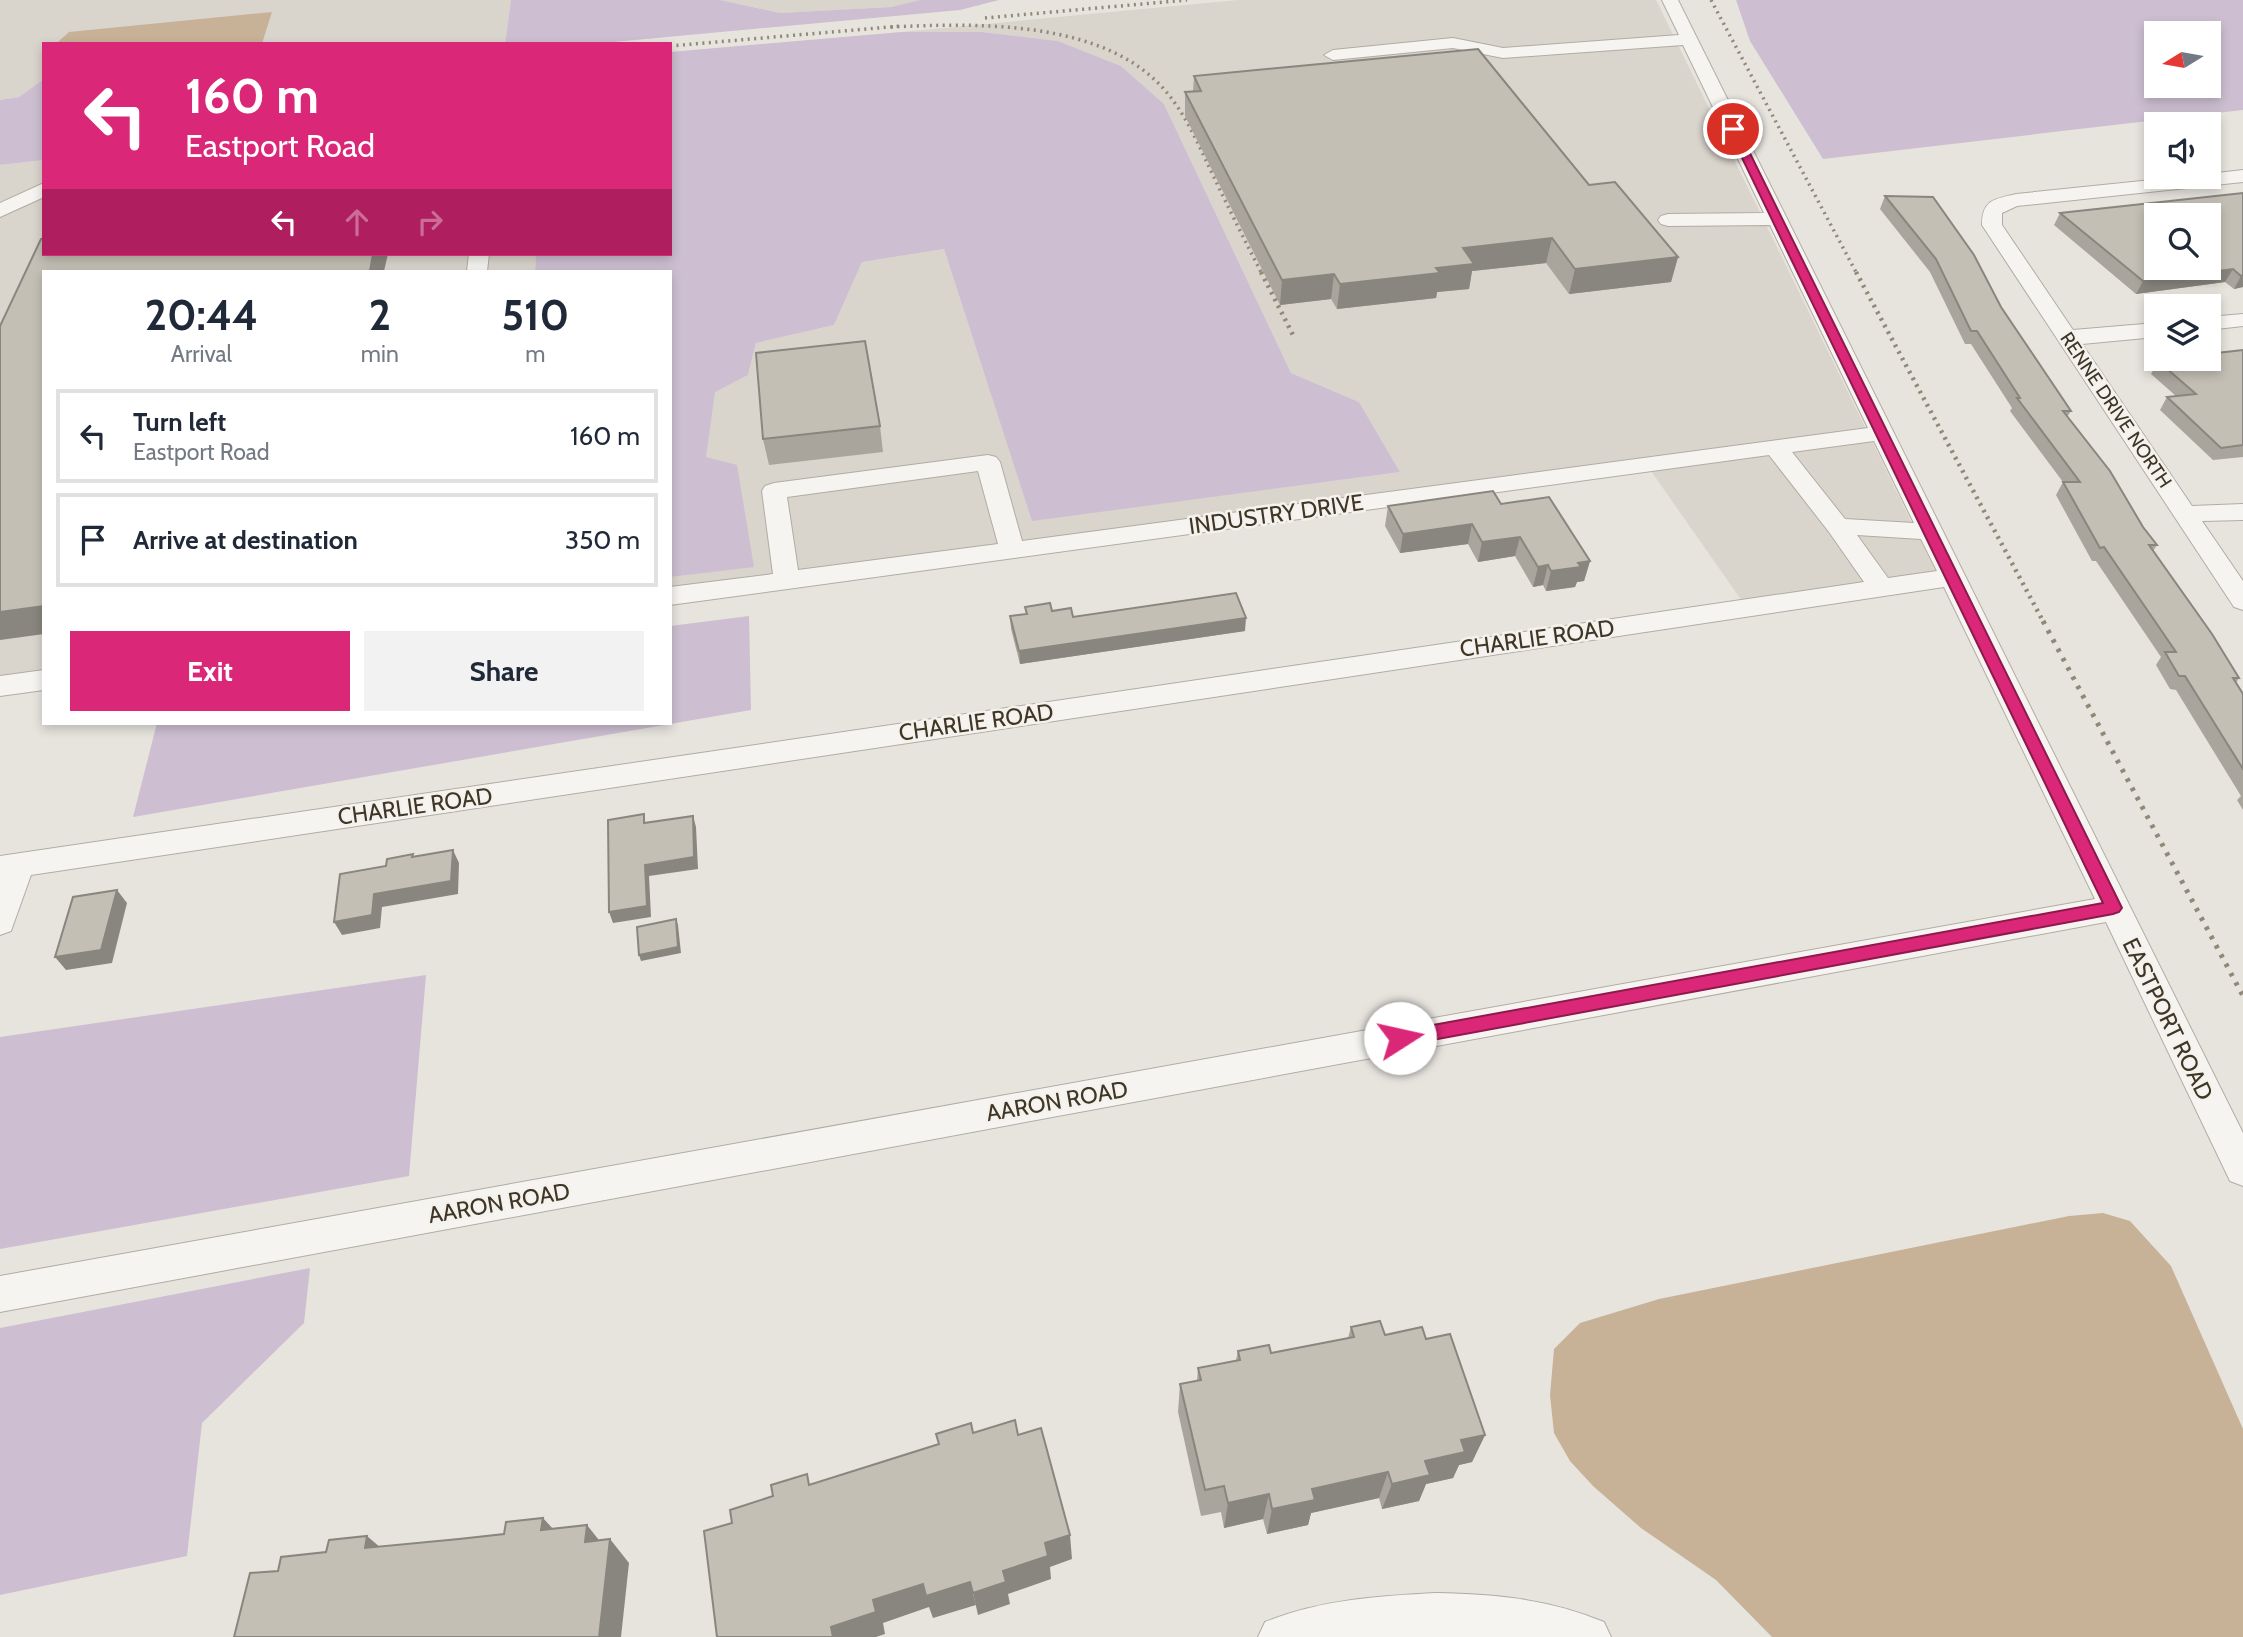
<!DOCTYPE html>
<style>
:root{--surface:#fff;--page:#f2f2f3;--text:#1f2937;--muted:#747a83;--line:#e0e1e3;--accent:#db2777}
body{margin:0;font-family:Cabin,sans-serif;background:var(--page);color:var(--text);height:100vh;display:flex;flex-direction:column;font-size:26px;white-space:nowrap}
*{box-sizing:border-box;margin:0}
p{font-size:23px;color:var(--muted)}
.icon{flex:none;width:38px;height:38px;fill:none;stroke:currentColor;stroke-width:2;stroke-linecap:round;stroke-linejoin:round}
.map{position:relative;flex:1;overflow:hidden}
.details{position:absolute;left:42px;top:270px;width:630px;height:455px;display:flex;flex-direction:column;background:var(--surface);border-radius:0px;box-shadow:0 4px 10px #0003}
.details>*{flex:none}
.top-card{position:absolute;left:42px;top:42px;width:630px;height:214px;border-radius:0px;box-shadow:0 4px 10px #0003;background:#db2777;color:#fff;overflow:hidden}
.needle{width:46px;rotate:259deg}
.fabs{position:absolute;left:2144px;top:21px;display:grid;gap:14px}
.fabs a{display:grid;place-items:center;width:77px;height:77px;border-radius:0px;background:var(--surface);box-shadow:0 4px 10px #0003;font-size:35px}
.pin{position:absolute;display:grid;place-items:center;width:60px;height:60px;color:#fff;margin:-30px;border:4px solid #fff;border-radius:50%;box-shadow:0 2px 7px #0007}
.me{position:absolute;width:77px;margin:-38px;rotate:80deg;stroke-linejoin:round;filter:drop-shadow(0 0 5px #0008)}
.turn{display:flex;align-items:center;gap:24px;height:147px;padding:0 28px;font-size:32px}
.turn .icon{width:91px;height:91px;stroke-width:2.5}
.turn b{display:block;font-size:49px;line-height:60px}
.lanes{display:flex;align-items:center;height:66px;padding:0 28px;background:#0003;justify-content:center;gap:35px;direction:ltr}
.lanes .off{opacity:.35}
.eta{display:flex;justify-content:space-evenly;align-items:center;height:119px;text-align:center}
.eta b{font-size:42px;font-weight:700;line-height:49px}
.primary-button{display:flex;gap:14px;margin-top:auto;padding:14px 28px}
.primary-button a{flex:1;height:80px;border-radius:0px;background:var(--accent);color:#fff;font-size:28px;font-weight:700;line-height:80px;text-align:center}
.primary-button a+a{background:var(--page);color:var(--text)}
ul{padding:0;list-style:none}
li{display:flex;align-items:center;gap:21px;height:94px;margin:0 14px 10px;padding:0 14px;border:4px solid var(--line);border-radius:0px}
li div{flex:1}
li b{display:block;font-size:26px}
li em{font-style:normal}
.map>svg:first-child{display:block}
</style>
<div class="map">
<svg width="2243" height="1637" viewBox="0 0 2243 1637">
<rect width="100%" height="100%" fill="#e7e4de"/>
<g fill="#d9d4cc">
<path d="M0,0H511L505,44H262L272,12L44,44V79L19,97L0,100Z"/>
<path d="M720,0H920L891,7L780,13Z"/>
<path d="M1238,0H1656L1936,572L1742,601L1651,471L670,605V577L754,566L706,457L714,392L748,375L756,343L834,325L862,262L944,249L1032,520L1400,472L1359,402L1291,373L1164,104L1121,66L1058,41L982,32H901Z"/>
<path d="M44,160V254H536L535,271H44V689L0,695V165Z"/>
</g>
<g fill="#cdbfd1" fill-rule="evenodd">
<path d="M511,0H720L780,13L891,7L920,0H999L960,10L592,44H505Z"/>
<path d="M1736,0H2243V110L1823,159L1750,41ZM2208,33V86H2156V33Z"/>
<path d="M901,32H982L1058,41L1121,66L1164,104L1291,373L1359,402L1400,472L1032,521L944,249L862,262L834,325L756,343L748,375L715,392L706,457L737,465L754,567L670,577V271H535L536,254H670V52Z"/>
<path d="M44,79V160L0,165V100L19,97Z"/>
<path d="M749,616L751,710L133,817L157,723H670V626Z"/>
<path d="M426,975L409,1176L0,1249V1037Z"/>
<path d="M310,1268L304,1323L202,1423L187,1556L0,1595V1328Z"/>
</g>
<g fill="#c7b298">
<path d="M272,12L262,44L58,42L69,32Z"/>
<path d="M2103,1213L2130,1221L2171,1266L2243,1429V1637H1772L1716,1580L1641,1528L1593,1486L1570,1461L1554,1433L1550,1395L1554,1349L1580,1323L1659,1299L2069,1216Z"/>
</g>
<g fill="none" stroke-linecap="round" stroke-linejoin="round">
<g stroke="#b1aca3" stroke-width="2">
<g id="minor">
<path d="M1662,0H1678L2243,1133V1186L2230,1181L2106,922L0,1312V1276L2095,899L1944,587L31,875L11,931L0,935V856L1864,582L1829,532L1769,455L670,605V587L773,574L762,491L765,486L774,483L988,455L996,457L1000,462L1022,541L1868,428L1770,225L1668,226L1661,224L1658,220L1661,216L1668,214L1764,213L1683,45L1503,58L1453,48L1333,60L1324,55L1333,50L1453,38L1503,48L1679,35ZM1874,441L1914,523L1845,519L1792,452ZM978,471L998,544L798,570L787,497ZM1857,535L1921,539L1937,571L1888,578Z"/>
<path d="M2243,170V182L2017,206L2002,213V225L2073,330L2156,323V337L2082,344L2192,506L2243,504V520L2202,521L2243,581V610L2234,607L1982,225C1982,200 1994,199 2016,194L2181,177H2208V174Z"/>
<path d="M44,183V197L0,217V203Z"/>
<path d="M469,254H489L487,271H467Z"/>
<path d="M2243,314V326L2208,330V317Z"/>
<path d="M44,670V690L0,696V676Z"/>
<path d="M1436,1593C1495,1594 1549,1599 1604,1622L1611,1637H1258L1265,1622C1318,1600 1378,1596 1436,1593Z"/>
</g>
</g>
<use href="#minor" fill="#f6f4f0" fill-rule="evenodd"/>
<g stroke="#918877" stroke-width="3.5" stroke-dasharray="2 4.5" stroke-linecap="butt">
<path d="M1711,0L1857,274"/>
<path d="M985,18L1187,0"/>
<path d="M891,27C977,23 1108,19 1168,94C1187,117 1199,146 1212,173C1228,207 1245,241 1262,274"/>
<path d="M670,46L901,26"/>
</g>
<g stroke="#918877" stroke-width="4.5" stroke-dasharray="2.5 5" stroke-linecap="butt">
<path d="M1261,272L1293,335"/>
<path d="M1856,272L2044,623"/>
</g>
<path stroke="#918877" stroke-width="5" stroke-dasharray="3.5 7" stroke-linecap="butt" d="M2043,621L2243,996"/>
</g>
<g fill="#a9a49c">
<path d="M1194,76L1589,185L1678,257L1671,282L1569,294L1546,263L1472,271L1469,289L1437,292L1436,298L1337,309L1331,299L1280,305L1185,116V92L1193,91Z"/>
<path d="M2243,193V287L2234,289L2225,282L2136,294L2054,225L2060,213Z"/>
<path d="M1885,196L2001,307L2071,411L2067,417L2143,527L2157,545L2153,551L2239,678L2236,683L2243,694V810L2237,800L2241,796L2176,690L2170,689L2156,665L2161,657L2096,561H2092L2056,495L2063,482L2010,411L2012,408L1971,344H1965L1930,272L1880,209Z"/>
<path d="M2243,350V457L2213,460L2160,410L2167,397L2176,396L2151,374L2158,361Z"/>
<path d="M880,426L883,452L769,465L763,439Z"/>
<path d="M1501,504L1590,561L1584,581L1577,582L1575,587L1546,591L1543,585L1533,587L1515,556L1478,562L1468,544L1400,553L1385,526L1388,506Z"/>
<path d="M1025,607L1073,617L1245,631L1020,664L1011,629L1010,616L1026,614Z"/>
<path d="M1351,1327L1385,1335L1426,1339L1485,1435L1472,1462L1459,1465L1453,1478L1426,1484L1419,1501L1382,1509L1379,1498L1311,1513L1308,1525L1267,1534L1263,1519L1224,1528L1221,1512L1201,1516L1178,1412L1180,1384L1197,1381L1198,1368L1236,1360L1238,1351L1271,1353L1348,1338Z"/>
</g>
<g fill="#89867f">
<path d="M1552,238L1546,263L1472,271L1469,289L1437,292L1436,298L1337,309L1340,284L1436,268L1463,248Z"/>
<path d="M373,254H388L384,271H370Z"/>
<path d="M1678,257L1671,282L1569,294L1575,269Z"/>
<path d="M2233,269L2225,282L2136,294L2143,281Z"/>
<path d="M1334,274L1331,299L1280,305L1282,280Z"/>
<path d="M2243,275V287L2234,289L2241,276Z"/>
<path d="M1472,524L1468,544L1400,553L1403,534Z"/>
<path d="M1520,537L1515,556L1478,562L1482,542Z"/>
<path d="M1590,561L1584,581L1577,582L1575,587L1546,591L1551,571L1578,563Z"/>
<path d="M1548,565L1543,585L1533,587L1538,567Z"/>
<path d="M44,606V634L0,640V612Z"/>
<path d="M1246,618L1245,631L1020,664L1019,651Z"/>
<path d="M693,816L696,827L698,869L649,876L651,917L613,923L609,912L645,865Z"/>
<path d="M453,850L459,863L458,894L382,907L380,928L342,935L334,922L374,894Z"/>
<path d="M117,890L127,903L112,963L66,970L55,957Z"/>
<path d="M676,919L678,925L681,953L641,961L639,955Z"/>
<path d="M1485,1435L1472,1462L1459,1465L1453,1478L1426,1484L1419,1501L1382,1509L1392,1484L1425,1461L1461,1440Z"/>
<path d="M1388,1472L1379,1498L1311,1513L1308,1525L1267,1534L1272,1509L1312,1489Z"/>
<path d="M1269,1494L1263,1519L1224,1528L1228,1503Z"/>
<path d="M543,1518L565,1542L541,1530Z"/>
<path d="M587,1525L606,1549L585,1542Z"/>
<path d="M1070,1535L1072,1559L1050,1567L1051,1579L1008,1594L1010,1604L978,1615L973,1593L1003,1571L1045,1543Z"/>
<path d="M367,1536L395,1560L365,1548Z"/>
<path d="M610,1539L629,1563L621,1637H599Z"/>
<path d="M970,1582L976,1605L933,1618L929,1607L883,1623L885,1634L876,1637H833L831,1627L873,1600L923,1584Z"/>
</g>
<g fill="#c4bfb5" stroke="#89867f" stroke-width="2" fill-rule="evenodd">
<path d="M1478,49L1589,185L1615,182L1678,257L1575,269L1552,238L1463,248L1474,264L1436,268L1440,273L1340,284L1334,274L1282,280L1185,92L1201,91L1194,76Z"/>
<path d="M2243,193V275L2241,276L2233,269L2143,281L2060,213ZM2156,215H2208V268H2156Z"/>
<path d="M1885,196L1933,197L1974,255L2001,307L2071,411H2063L2110,471L2143,527L2157,545H2149L2212,634L2239,678H2233L2243,694V769L2185,676H2179L2165,652H2176L2104,547L2100,548L2063,482H2080L2017,398H2020L1977,331H1971L1936,259Z"/>
<path d="M41,239H44V254H373L370,271H44V606L0,612V326Z"/>
<path d="M865,341L880,426L763,439L756,353Z"/>
<path d="M2243,350V445L2221,448L2167,397L2196,394L2158,361L2176,359H2208V354Z"/>
<path d="M1493,491L1501,504L1549,497L1590,561L1578,563L1581,567L1551,571L1548,565L1538,567L1520,537L1482,542L1472,524L1403,534L1388,506Z"/>
<path d="M1236,593L1246,618L1019,651L1010,616L1027,614L1025,607L1050,603L1052,611L1071,608L1073,617Z"/>
<path d="M644,814V823L693,816L694,857L645,865L647,906L609,912L608,820Z"/>
<path d="M453,850L451,881L374,894L372,915L334,922L340,874L386,866L387,859L413,854L412,857Z"/>
<path d="M117,890L101,950L55,957L73,897Z"/>
<path d="M676,919L678,947L639,955L637,927Z"/>
<path d="M1380,1321L1385,1335L1422,1327L1426,1339L1450,1334L1485,1435L1461,1440L1465,1452L1425,1461L1430,1475L1392,1484L1388,1472L1312,1489L1315,1500L1272,1509L1269,1494L1228,1503L1224,1486L1205,1490L1180,1384L1201,1380L1198,1368L1240,1360L1238,1351L1269,1345L1271,1353L1354,1337L1351,1327Z"/>
<path d="M1015,1420L1018,1435L1041,1428L1070,1535L1045,1543L1048,1556L1003,1571L1006,1582L973,1593L970,1582L926,1596L923,1584L873,1600L876,1612L831,1627L833,1637H717L704,1531L732,1523L730,1510L773,1496L771,1485L807,1474L809,1485L939,1444L936,1434L971,1423L973,1433Z"/>
<path d="M543,1518L541,1530L587,1525L585,1542L610,1539L599,1637H234L250,1573L278,1571L281,1557L326,1552L329,1540L367,1536L365,1548L459,1539L504,1534L506,1522Z"/>
</g>
<path fill="#db2777" stroke="#8e194d" stroke-width="2" d="M1733,126L1738,129L2122,908L2119,912L2113,914L1400,1046L1393,1043L1391,1038L1393,1033L1400,1031L2103,903L1728,129Z"/>
<g text-anchor="middle" dominant-baseline="central" stroke-width="5" stroke-linejoin="round" paint-order="stroke">
<g font-size="19" fill="#3e3627" stroke="#f5f2ed">
<text transform="translate(2116 410) rotate(56)">RENNE DRIVE NORTH</text>
</g>
<g font-size="23" fill="#3e3627" stroke="#f5f2ed">
<text transform="translate(1276 514) rotate(-8)">INDUSTRY DRIVE</text>
<text transform="translate(1537 638) rotate(-8)">CHARLIE ROAD</text>
<text transform="translate(976 722) rotate(-8)">CHARLIE ROAD</text>
<text transform="translate(415 806) rotate(-8)">CHARLIE ROAD</text>
<text transform="translate(2168 1019) rotate(64)">EASTPORT ROAD</text>
<text transform="translate(1057 1101) rotate(-10)">AARON ROAD</text>
<text transform="translate(499 1203) rotate(-10)">AARON ROAD</text>
</g>
</g>
</svg>
<div class="fabs">
<a><svg class="needle" viewBox="-14 -14 28 28"><path d="M0-13l5 13h-10z" fill="#e53935"/><path d="M0 13l5-13h-10z" fill="#747a83"/></svg></a>
<a><svg class="icon" aria-label="sound" viewBox="0 0 24 24"><path d="M4 9h4l5-4v14l-5-4H4zM17 9q2 3 0 6"/></svg></a>
<a><svg class="icon" aria-label="search" viewBox="0 0 24 24"><circle cx="10" cy="10" r="6"/><path d="M15 15l6 6"/></svg></a>
<a><svg class="icon" aria-label="layers" viewBox="0 0 24 24"><path d="M12 4l9 5-9 5-9-5zM3 14l9 5 9-5"/></svg></a>
</div>
<div class="pin" style="left:1733px;top:129px;background:#d93025"><svg class="icon" aria-label="arrive" viewBox="0 0 24 24"><path d="M6 21V4h12l-3 4 3 4H6"/></svg></div>
<svg class="me" style="left:1400px;top:1038px" viewBox="-20 -20 40 40"><circle r="19" fill="#fff"/><path d="M0-13L10 11 0 6-10 11z" fill="#db2777"/></svg>
<div class="top-card">
<div class="turn"><svg class="icon" aria-label="left" viewBox="0 0 24 24"><path d="M17 20v-9H6M10 6l-5 5 5 5"/></svg><div><b>160 m</b>Eastport Road</div></div>
<div class="lanes"><svg class="icon" aria-label="left" viewBox="0 0 24 24"><path d="M17 20v-9H6M10 6l-5 5 5 5"/></svg><svg class="icon off" aria-label="ahead" viewBox="0 0 24 24"><path d="M12 20V5M6 11l6-6 6 6"/></svg><svg class="icon off" aria-label="right" viewBox="0 0 24 24"><path d="M7 20v-9h11M14 6l5 5-5 5"/></svg></div>
</div>
<section class="details">
<div class="eta">
<div><b>20:44</b><p>Arrival</p></div>
<div><b>2</b><p>min</p></div>
<div><b>510</b><p>m</p></div>
</div>
<ul>
<li><svg class="icon" aria-label="left" viewBox="0 0 24 24"><path d="M17 20v-9H6M10 6l-5 5 5 5"/></svg><div><b>Turn left</b><p>Eastport Road</p></div><em>160 m</em></li>
<li><svg class="icon" aria-label="arrive" viewBox="0 0 24 24"><path d="M6 21V4h12l-3 4 3 4H6"/></svg><div><b>Arrive at destination</b></div><em>350 m</em></li>
</ul>
<div class="primary-button"><a>Exit</a><a>Share</a></div>
</section>
</div>
